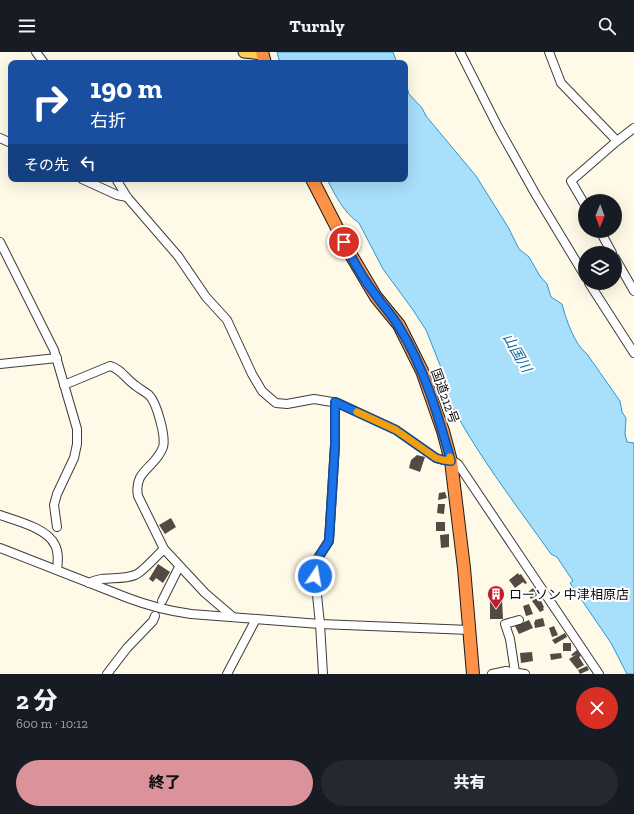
<!DOCTYPE html>
<html lang="ja">
<meta charset="utf-8">
<style>
:root{--surface:#171b24;--page:#242831;--text:#f1f3f6;--muted:#9ea1a6;--accent:#db929a}
body{margin:0;font-family:"Zilla Slab","Noto Sans JP",serif;background:var(--page);color:var(--text);height:100vh;display:flex;flex-direction:column;font-size:15px;white-space:nowrap}
*{box-sizing:border-box;margin:0}
p{font-size:13px;color:var(--muted)}
.icon{flex:none;width:22px;height:22px;fill:none;stroke:currentColor;stroke-width:2;stroke-linecap:round;stroke-linejoin:round}
.map{position:relative;height:622px;overflow:hidden}
.sheet{display:flex;flex-direction:column;background:var(--surface);flex:1}
.sheet>*{flex:none}
.top-card{position:absolute;left:8px;top:8px;width:400px;height:122px;border-radius:8px;box-shadow:0 4px 16px #0002;background:#1a4fa0;color:#fff;overflow:hidden}
.needle{width:26px;rotate:181deg}
.tools{position:absolute;left:578px;top:142px;display:grid;gap:8px}
.tools a{display:grid;place-items:center;width:44px;height:44px;border-radius:50%;background:var(--surface);box-shadow:0 4px 16px #0002;font-size:20px}
.pin{position:absolute;display:grid;place-items:center;width:34px;height:34px;color:#fff;margin:-17px;border:2px solid #fff;border-radius:50%;box-shadow:0 1px 4px #0007}
.me{position:absolute;width:44px;margin:-22px;rotate:12deg;stroke-linejoin:round;filter:drop-shadow(0 0 3px #0008)}
.turn{display:flex;align-items:center;gap:14px;height:84px;padding:0 16px;font-size:18px}
.turn .icon{width:52px;height:52px;stroke-width:2.5}
.turn b{display:block;font-size:28px;line-height:34px}
.then{display:flex;align-items:center;height:38px;padding:0 16px;background:#0003;gap:8px;font-size:15px}
.round{display:grid;place-items:center;flex:none;width:42px;height:42px;border-radius:21px;background:var(--page)}
.headline{display:flex;align-items:center;justify-content:space-between;height:68px;padding:0 16px}
h1{font-size:24px;font-weight:800;line-height:30px}
.button{display:flex;gap:8px;margin-top:auto;padding:8px 16px}
.button a{flex:1;height:46px;border-radius:24px;background:var(--accent);color:#111;font-size:16px;font-weight:800;line-height:46px;text-align:center}
.button a+a{background:var(--page);color:var(--text)}
header{display:flex;justify-content:space-between;align-items:center;height:52px;padding:0 16px;background:var(--surface);font-size:18px;font-weight:800}
.map>svg:first-child{display:block}
</style>
<header><svg class="icon" aria-label="menu" viewBox="0 0 24 24"><path d="M4 6h16M4 12h16M4 18h16"/></svg>Turnly<svg class="icon" aria-label="search" viewBox="0 0 24 24"><circle cx="10" cy="10" r="6"/><path d="M15 15l6 6"/></svg></header>
<div class="map">
<svg width="634" height="622" viewBox="0 0 634 622">
<rect width="100%" height="100%" fill="#fff9e7"/>
<g fill="#a8dffa" stroke="#2b98d5">
<path d="M277,0H393L397,11H280Z"/>
<path d="M405,28L409,42L422,56L426,64L476,124L508,175L519,197L529,205L540,224L547,232L551,245L562,252C566,267 574,292 587,302L620,349L622,360L626,366L625,382L627,390L634,391V622H627L611,591L570,531L573,529L557,505L551,502C514,450 475,400 446,343L449,339L448,333L426,278L413,258L383,217L359,171C344,161 335,143 327,127H405Z"/>
</g>
<g fill="#534a46">
<path d="M417,403L425,405L420,420L409,416L411,408Z"/>
<path d="M445,440L447,446L438,448L439,441Z"/>
<path d="M438,452H445L444,462L437,461Z"/>
<path d="M171,466L176,475L165,482L159,473Z"/>
<rect x="436" y="470" width="9" height="9"/>
<path d="M449,482V495L441,496L440,483Z"/>
<path d="M158,512L170,520L163,531L156,526L153,530L149,527Z"/>
<path d="M518,521L519,523L521,522L527,531L525,532L523,530L515,536L509,528Z"/>
<path d="M533,536L534,538L536,537L539,542L531,547L527,541Z"/>
<path d="M539,545L544,555L543,556L544,558L540,560L532,549Z"/>
<path d="M490,547H502L503,567H490Z"/>
<path d="M529,552L533,562L526,564L523,554Z"/>
<path d="M543,566L545,574L535,576L534,570H535V568Z"/>
<path d="M529,568L533,576L519,582L515,574Z"/>
<path d="M554,574L558,583L552,585L549,576Z"/>
<path d="M565,581L567,585L555,592L552,588Z"/>
<rect x="563" y="591" width="8" height="8"/>
<path d="M577,598L581,604L579,605L584,613L577,617L569,607L577,602L573,604L571,603Z"/>
<path d="M532,600L533,609L521,611L520,601Z"/>
<path d="M561,601L562,606L551,608L550,602Z"/>
<path d="M587,614L589,618L580,622L578,618Z"/>
</g>
<g fill="none" stroke-linecap="round" stroke-linejoin="round">
<g stroke="#3d3d3d" stroke-width="10">
<g id="minor">
<path d="M36,0L44,11"/>
<path d="M460,0L498,75L536,143L585,224"/>
<path d="M549,0L561,31L617,89"/>
<path d="M0,86L11,91"/>
<path d="M82,127L117,143L127,145"/>
<path d="M116,127L127,145L178,204L206,245L227,268L252,322L262,339L270,346L276,351L287,352L314,347L338,351L396,378L436,406C443,409 452,407 458,412L599,622"/>
<path d="M585,153L571,129L617,89L634,76"/>
<path d="M600,179L612,201"/>
<path d="M0,190L54,298L77,377V392L74,406L57,442L54,453L57,475"/>
<path d="M615,206L634,239"/>
<path d="M589,231L634,301"/>
<path d="M0,312L57,306"/>
<path d="M64,333L110,314C120,316 128,329 136,334C140,337 145,340 149,343C157,351 166,385 163,395C156,416 133,418 138,444L164,497L205,541L233,565"/>
<path d="M0,463C17,469 47,476 55,493C59,501 58,510 57,518"/>
<path d="M0,496L128,546C149,554 169,559 191,562L320,572L470,578"/>
<path d="M89,531C103,523 120,529 135,523C143,520 157,503 164,497"/>
<path d="M162,549L179,515"/>
<path d="M515,620L510,587L505,572L519,568"/>
<path d="M107,622L127,596L153,569L155,564"/>
<path d="M227,622L256,567"/>
<path d="M323,622L320,572L315,524L316,509L329,489L335,393V350"/>
<path d="M492,622L506,619L525,622"/>
</g>
</g>
<g stroke="#1b1b1b" stroke-width="13">
<path id="major" d="M244,0L262,2"/>
</g>
<g stroke="#1b1b1b" stroke-width="14">
<g id="highway">
<path d="M262,0L265,11"/>
<path d="M312,127L351,203L376,245L399,273L422,319L443,379L451,409L464,516L473,622"/>
</g>
</g>
<use href="#minor" stroke="#fff" stroke-width="8"/>
<use href="#major" stroke="#ffcf57" stroke-width="11"/>
<use href="#highway" stroke="#fe9246" stroke-width="12"/>
</g>
<g fill="none" stroke-linecap="round" stroke-linejoin="round">
<g stroke="#114b97" stroke-width="10">
<path id="route" d="M315,524L316,509L329,489L335,393V350L396,378L436,406L443,408L451,409C438,363 424,315 399,275C393,264 384,255 377,245C364,228 353,209 344,190"/>
</g>
<use href="#route" stroke="#1a73e8" stroke-width="7"/>
<path stroke="#f59e0b" stroke-width="7" d="M357,360L396,378L436,406L443,408L451,409L450,405"/>
</g>
<defs>
<g id="building-pin" transform="scale(0.9)"><path d="M0 17L-7.5 6A9.5 9.5 0 1 1 7.5 6Z" fill="#c11b2a" stroke="#fff"/><path d="M-4-6H4V6H1V3H-1V6H-4ZM-2.5-4.3h1.7v1.8h-1.7ZM.8-4.3h1.7v1.8H.8ZM-2.5-1h1.7V.8h-1.7ZM.8-1h1.7V.8H.8Z" fill="#fff"/></g>
</defs>
<g fill-rule="evenodd">
<use href="#building-pin" x="496" y="542"/>
</g>
<g text-anchor="middle" dominant-baseline="central" stroke-width="4" stroke-linejoin="round" paint-order="stroke">
<g font-size="13" fill="#0a0a0a" stroke="#fff">
<text transform="translate(445 344) rotate(70)">国道212号</text>
</g>
<g font-size="13" fill="#0a0a0a" stroke="#fff" text-anchor="start">
<text x="509" y="542">ローソン 中津相原店</text>
</g>
<g font-size="14" font-style="italic" fill="#0e67a1" stroke="#fff">
<text transform="translate(517 301) rotate(60)">山国川</text>
</g>
</g>
</svg>
<div class="tools">
<a><svg class="needle" viewBox="-14 -14 28 28"><path d="M0-13l5 13h-10z" fill="#e53935"/><path d="M0 13l5-13h-10z" fill="#9ea1a6"/></svg></a>
<a><svg class="icon" aria-label="layers" viewBox="0 0 24 24"><path d="M12 4l9 5-9 5-9-5zM3 14l9 5 9-5"/></svg></a>
</div>
<div class="pin" style="left:344px;top:190px;background:#d93025"><svg class="icon" aria-label="arrive" viewBox="0 0 24 24"><path d="M6 21V4h12l-3 4 3 4H6"/></svg></div>
<svg class="me" style="left:315px;top:524px" viewBox="-20 -20 40 40"><circle r="17" fill="#1a73e8" stroke="#fff" stroke-width="3"/><path d="M0-11L8 9 0 5-8 9z" fill="#fff"/></svg>
<div class="top-card">
<div class="turn"><svg class="icon" aria-label="right" viewBox="0 0 24 24"><path d="M7 20v-9h11M14 6l5 5-5 5"/></svg><div><b>190 m</b>右折</div></div>
<div class="then">その先<svg class="icon" aria-label="left" viewBox="0 0 24 24"><path d="M17 20v-9H6M10 6l-5 5 5 5"/></svg></div>
</div>
</div>
<section class="sheet">
<div class="headline"><div><h1>2 分</h1><p>600 m · 10:12</p></div><a class="round" style="background:#d93025;color:#fff"><svg class="icon" aria-label="close" viewBox="0 0 24 24"><path d="M6 6l12 12M18 6L6 18"/></svg></a></div>
<div class="button"><a>終了</a><a>共有</a></div>
</section>
